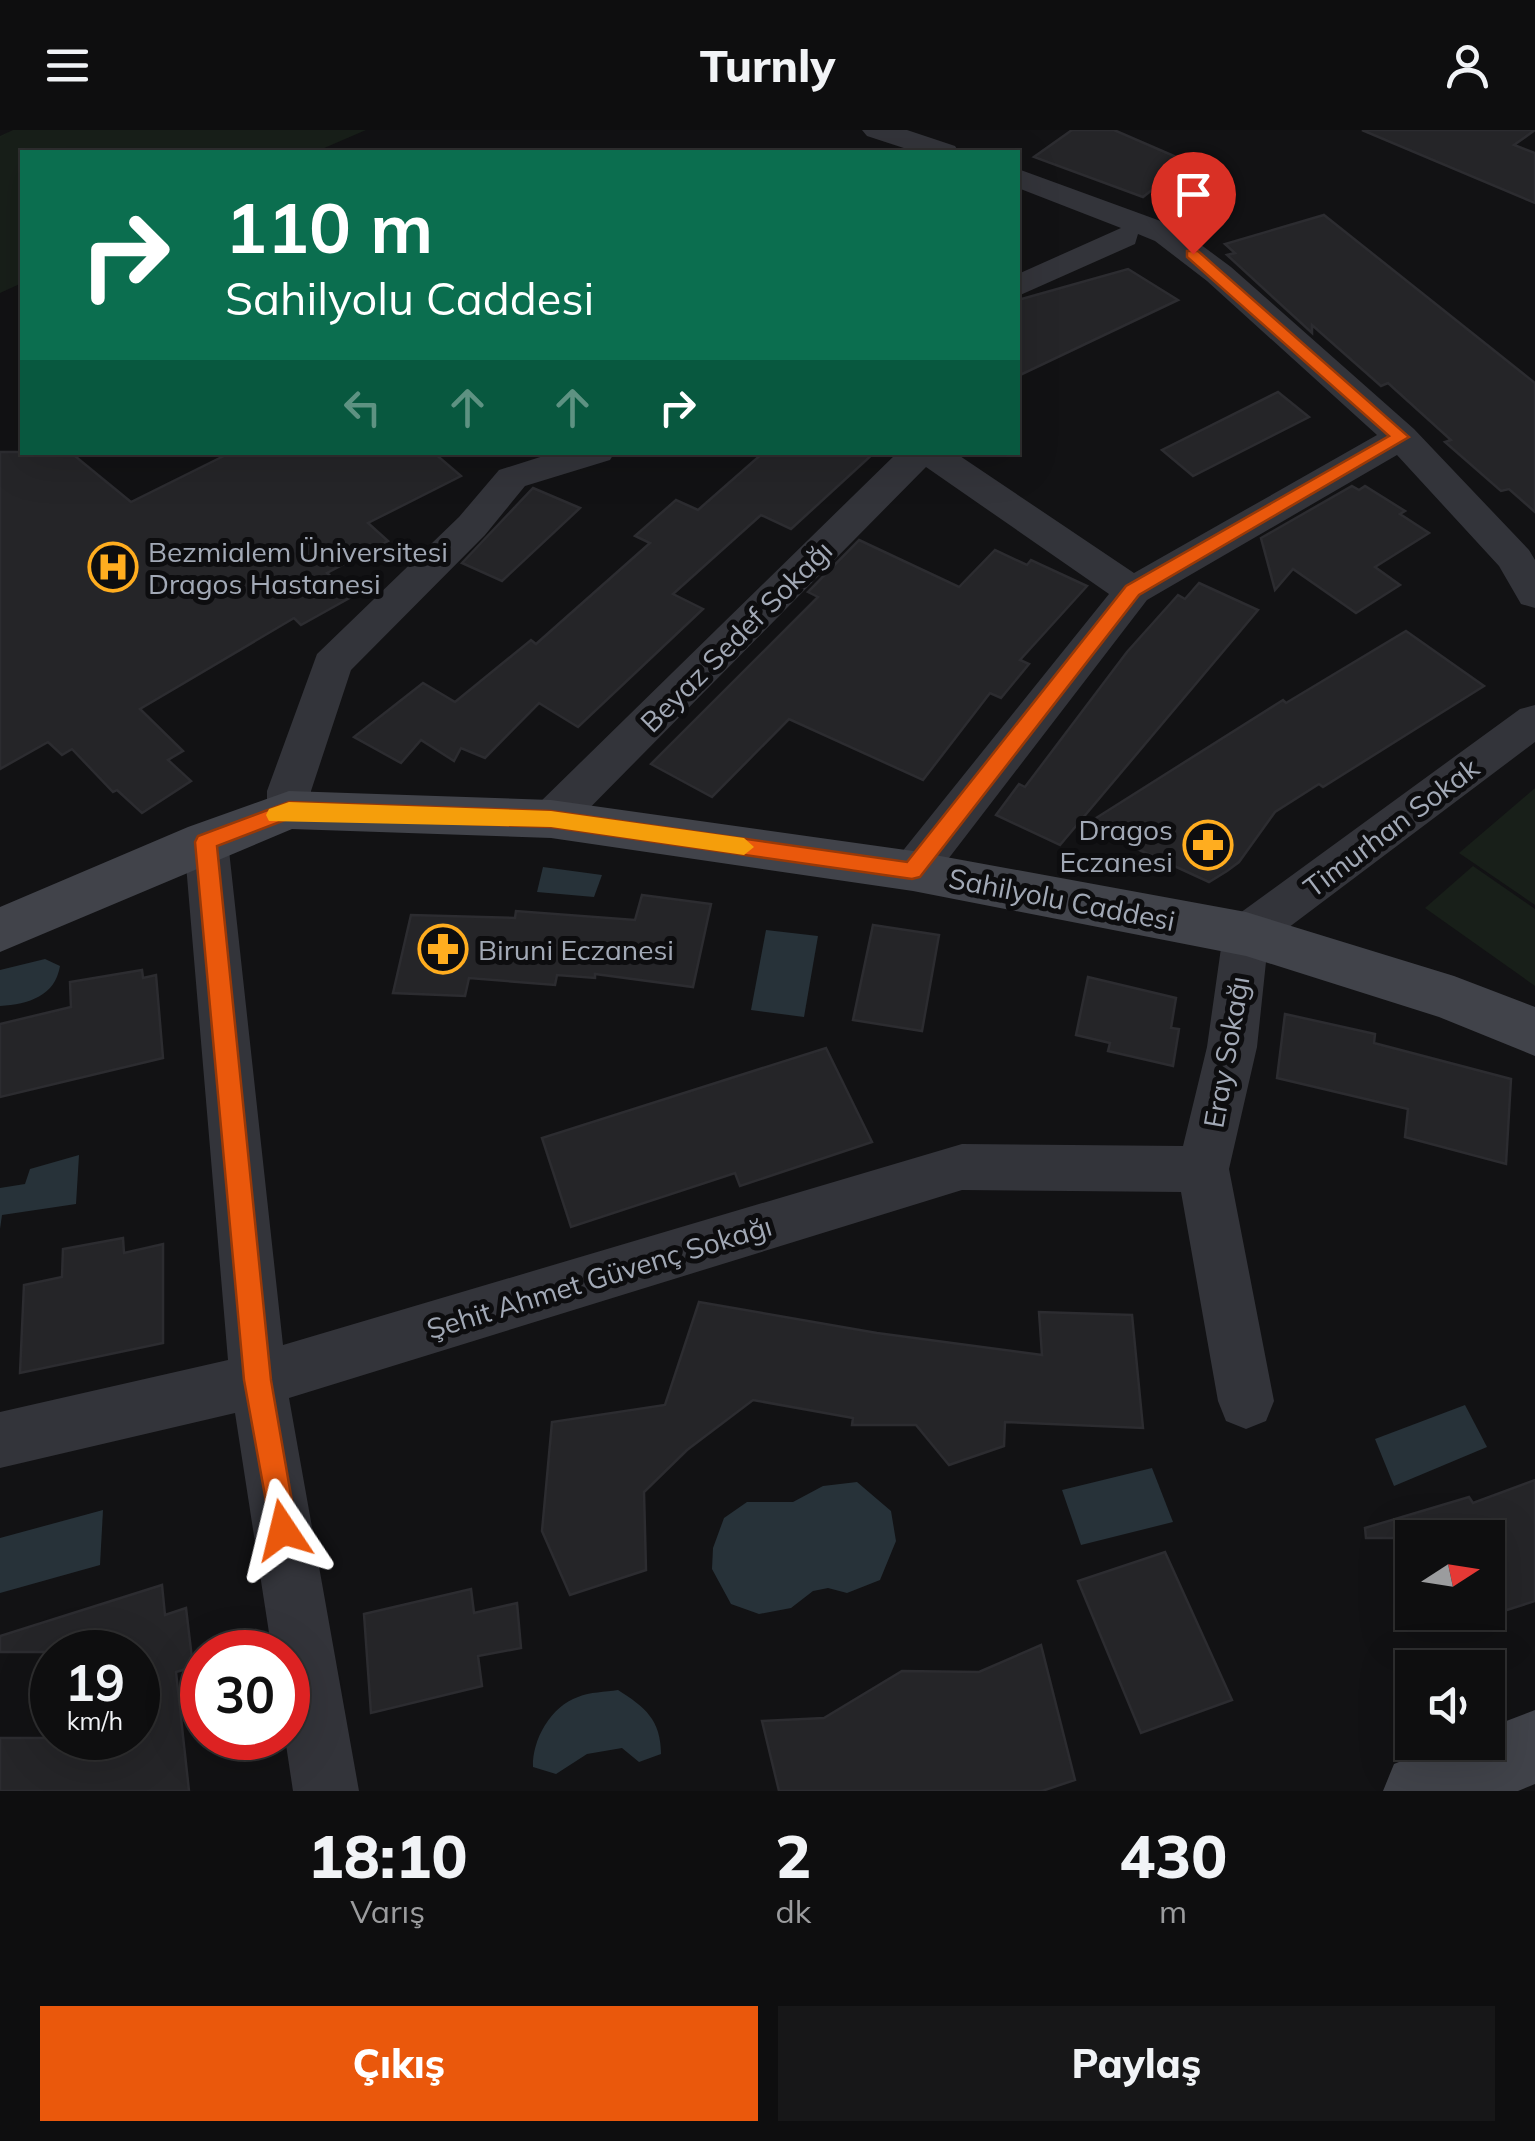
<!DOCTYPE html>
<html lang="tr">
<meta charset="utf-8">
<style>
:root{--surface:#0e0e0f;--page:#171718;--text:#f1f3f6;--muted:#9b9c9e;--line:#2e2e2f;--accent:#ea580c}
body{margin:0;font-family:Mulish,sans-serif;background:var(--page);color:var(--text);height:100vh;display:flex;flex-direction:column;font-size:38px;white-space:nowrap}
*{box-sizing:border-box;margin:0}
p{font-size:32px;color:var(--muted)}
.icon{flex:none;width:55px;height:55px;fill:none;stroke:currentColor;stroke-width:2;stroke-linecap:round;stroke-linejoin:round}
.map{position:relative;height:1661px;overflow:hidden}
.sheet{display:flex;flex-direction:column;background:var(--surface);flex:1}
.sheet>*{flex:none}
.top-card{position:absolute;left:20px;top:20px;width:1000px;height:305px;border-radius:0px;box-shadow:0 10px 40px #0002,0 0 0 2px var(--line);background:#0b6e4f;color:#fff;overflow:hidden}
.needle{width:65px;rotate:78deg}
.buttons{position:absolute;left:1395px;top:1390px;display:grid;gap:20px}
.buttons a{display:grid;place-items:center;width:110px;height:110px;border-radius:0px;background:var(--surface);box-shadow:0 10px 40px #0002,0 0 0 2px var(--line);font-size:50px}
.speed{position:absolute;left:30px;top:1500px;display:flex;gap:20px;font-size:50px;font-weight:700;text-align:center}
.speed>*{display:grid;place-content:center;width:130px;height:130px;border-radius:50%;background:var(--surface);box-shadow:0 10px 40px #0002,0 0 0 2px var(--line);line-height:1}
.speed small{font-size:25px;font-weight:400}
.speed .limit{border:15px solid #d22;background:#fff;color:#111}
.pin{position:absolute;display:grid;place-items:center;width:85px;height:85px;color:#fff;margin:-102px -42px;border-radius:50% 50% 50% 0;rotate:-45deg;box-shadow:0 0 10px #0007}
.pin .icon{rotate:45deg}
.me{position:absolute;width:110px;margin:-55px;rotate:350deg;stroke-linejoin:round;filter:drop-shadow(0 0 8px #0008)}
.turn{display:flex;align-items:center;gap:35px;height:210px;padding:0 40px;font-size:45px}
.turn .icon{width:130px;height:130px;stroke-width:2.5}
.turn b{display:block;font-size:70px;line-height:85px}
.lanes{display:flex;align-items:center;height:95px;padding:0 40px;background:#0003;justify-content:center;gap:50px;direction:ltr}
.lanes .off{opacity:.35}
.eta{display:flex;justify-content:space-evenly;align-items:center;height:170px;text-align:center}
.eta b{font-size:60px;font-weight:800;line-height:70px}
.cta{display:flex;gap:20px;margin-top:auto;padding:20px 40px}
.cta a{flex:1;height:115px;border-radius:0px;background:var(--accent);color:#fff;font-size:40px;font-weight:800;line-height:115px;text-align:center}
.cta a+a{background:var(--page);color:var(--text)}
header{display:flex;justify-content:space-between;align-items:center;height:130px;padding:0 40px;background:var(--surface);font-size:45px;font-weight:800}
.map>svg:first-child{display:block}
</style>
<header><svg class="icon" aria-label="menu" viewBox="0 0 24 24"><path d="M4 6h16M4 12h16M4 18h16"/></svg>Turnly<svg class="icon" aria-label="person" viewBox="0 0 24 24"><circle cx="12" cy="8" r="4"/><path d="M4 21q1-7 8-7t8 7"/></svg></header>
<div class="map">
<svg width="1535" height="1661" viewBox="0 0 1535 1661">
<rect width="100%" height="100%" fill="#121214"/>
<g fill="#181f19">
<path d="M13,0H366L315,22H22V153L0,163V6Z"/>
<path d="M1535,658V775L1459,723Z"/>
<path d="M1473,736L1535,779V856L1425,778Z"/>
</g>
<g fill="#273239">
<path d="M543,737L602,745L594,767L537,762Z"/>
<path d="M766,800L818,806L804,887L751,880Z"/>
<path d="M45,829L60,836C55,866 29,874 0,876V840Z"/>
<path d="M79,1025L76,1074L2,1085L0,1099V1058L25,1054L30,1039Z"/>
<path d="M1465,1275L1487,1317L1394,1356L1375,1309Z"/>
<path d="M1152,1338L1173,1392L1081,1415L1062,1360Z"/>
<path d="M857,1352L891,1381L896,1411L880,1450L847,1463L828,1458L813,1461L791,1478L759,1484L731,1474L712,1439L713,1418L724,1388L747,1372H793L823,1356Z"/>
<path d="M103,1380L100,1435L0,1463V1408Z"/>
<path d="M618,1560C645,1577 661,1590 661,1624L639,1632L622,1618L587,1624L556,1644L533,1637C532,1610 551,1576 578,1567C590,1562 605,1562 618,1560Z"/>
</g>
<g fill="#252528" stroke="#2c2c30" stroke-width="2.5">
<path d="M1072,0H1114L1181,29L1172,35L1180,38L1143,67L1034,27Z"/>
<path d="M1362,0H1535L1514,15L1535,23V73Z"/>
<path d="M1324,85L1535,253V382L1509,359L1501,361L1445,312L1451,310L1388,253L1381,256L1312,195V203L1227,125L1235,123L1225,114Z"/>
<path d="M1128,139L1178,170L1018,246V170Z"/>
<path d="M1278,262L1309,287L1193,346L1162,320Z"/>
<path d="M0,322H70L131,372L232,322H433L461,346L368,393L388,411L327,443L353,466L301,495L294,488L140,579L183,621L168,630L191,651L142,683L117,660L113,662L72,619L62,625L48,612L0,639Z"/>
<path d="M764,322H875L791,399L761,385L673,464L703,479L578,597L539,573L485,628L461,618L454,631L421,610L401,633L354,607L423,553L455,572L531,510L536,514L650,413L635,406L676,370L698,380Z"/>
<path d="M1352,356L1359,360L1365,356L1405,381L1400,384L1429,403L1375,437L1400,455L1356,483L1293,439L1275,460L1261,408Z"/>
<path d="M533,358L580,378L502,451L462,433Z"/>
<path d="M859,410L959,457L995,420L1027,435L1031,430L1087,456L1020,530L1029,534L1001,568L990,563L923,650L789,589L712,667L651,634L818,467L808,462Z"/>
<path d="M1199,453L1258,480L1060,715L996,685L1019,654L1025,657L1127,522L1178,465L1185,469Z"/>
<path d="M1406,501L1484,556L1323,657L1319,654L1275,682L1239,732L1227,741L1209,752L1085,695L1283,570L1286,573Z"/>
<path d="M642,765L711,774L693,857L595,844V848L557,845L555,855L469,848L465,866L393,863L411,785L515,788L516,781L635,790Z"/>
<path d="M873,795L939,805L922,901L853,890Z"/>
<path d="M142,840L143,848L156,845L163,928L0,967V894L71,877L70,852Z"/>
<path d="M1088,847L1176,868L1171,898L1179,899L1173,936L1108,921L1110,913L1076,905Z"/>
<path d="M1285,884L1375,904L1374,913L1511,949L1506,1034L1405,1007L1408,979L1277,948Z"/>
<path d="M826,918L872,1012L740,1056L735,1043L571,1097L542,1008Z"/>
<path d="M123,1108L124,1123L163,1114V1213L20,1243L24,1155L62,1147L63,1119Z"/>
<path d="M699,1172L877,1203L1042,1225L1039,1182L1132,1185L1143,1298L1005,1292L1004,1316L949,1335L916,1295H852L853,1288L753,1270L687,1320L644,1362L646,1440L570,1465L542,1401L552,1292L665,1275Z"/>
<path d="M1535,1350V1471L1488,1486V1408H1366L1365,1398L1469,1367L1473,1373Z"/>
<path d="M1165,1422L1232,1570L1141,1603L1078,1451Z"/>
<path d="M162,1455L165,1485L186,1478L193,1537L176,1542L189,1661H0V1608H138V1522H0V1506Z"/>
<path d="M471,1459L474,1483L517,1473L521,1518L478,1526L482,1556L371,1583L364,1484Z"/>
<path d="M1041,1515L1075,1650L1042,1661H779L762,1591L824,1588L902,1541L979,1542Z"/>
</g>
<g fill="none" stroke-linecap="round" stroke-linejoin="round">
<g fill="#33343a" fill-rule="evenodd">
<path d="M862,0H907L955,16L959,22H916L867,6Z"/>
<path d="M1018,39L1177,97L1231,137L1414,299L1529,420L1535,430V478L1521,474L1499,436L1397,325L1147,470L929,754L913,759L897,754L890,741L897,728L1109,464L926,337L567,701L551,706L535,701L529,689L535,677L898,322H954L1134,443L1377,305L1207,151L1155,111L1138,104L1135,114L1018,166V144L1121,98L1018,58Z"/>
<path d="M556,322H615L610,330L525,356L485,405L351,540L311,661V680L305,692L289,697L273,692L267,680V661L317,524L459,387L499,340Z"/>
<path d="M1535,575V612L1268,813L1257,917L1229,1039L1274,1271L1266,1291L1246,1299L1226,1291L1218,1271L1181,1062L962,1060L289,1268L359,1661H293L285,1608L288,1522H272L235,1283L0,1338V1282L228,1230L184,711L190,699L206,694L222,699L228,711L283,1215L962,1014L1183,1016L1207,917L1223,804L1229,791L1520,579Z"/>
</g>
<g fill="#41434a" fill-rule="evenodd">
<path d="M289,661L551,670L913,721L1246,782L1454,846L1535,877V926L1439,887L1246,826L913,761L551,708L292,699L0,822V777L188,697Z"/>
<path d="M1535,1580V1654L1518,1661H1383L1394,1634L1449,1612H1488V1598Z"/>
</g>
</g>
<path fill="#ea580c" stroke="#983908" stroke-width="2.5" d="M1187,121H1198L1409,307L1139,465L920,747L912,749L551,697L290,688L217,716L271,1250L297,1400L293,1410L283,1414L273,1410L244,1250L195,712L198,706L289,672L551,681L907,732L1126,456L1389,306L1187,127Z"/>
<path fill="#f59e0b" d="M289,672L551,681L744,708L754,717L744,725L551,697L269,691L266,685L269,679Z"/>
<defs>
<g id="hospital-ring" transform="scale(2.5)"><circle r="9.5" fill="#0d0d0f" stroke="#ffad1f" stroke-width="1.5"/><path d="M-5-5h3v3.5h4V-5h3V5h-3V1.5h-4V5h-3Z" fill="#ffad1f"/></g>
<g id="pharmacy-ring" transform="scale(2.5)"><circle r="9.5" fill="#0d0d0f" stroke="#ffad1f" stroke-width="1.5"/><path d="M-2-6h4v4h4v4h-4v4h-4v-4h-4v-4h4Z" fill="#ffad1f"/></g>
</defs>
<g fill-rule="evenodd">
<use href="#hospital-ring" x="113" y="437"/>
<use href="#pharmacy-ring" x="1208" y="715"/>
<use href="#pharmacy-ring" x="443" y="819"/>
</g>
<g text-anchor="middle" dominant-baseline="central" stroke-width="10" stroke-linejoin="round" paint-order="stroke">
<g font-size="28" fill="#a2a9b6" stroke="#0d0d0f" text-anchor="start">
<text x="148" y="421">Bezmialem Üniversitesi<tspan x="148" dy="32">Dragos Hastanesi</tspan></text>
<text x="1173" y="699" text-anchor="end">Dragos<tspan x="1173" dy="32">Eczanesi</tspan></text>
<text x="478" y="819">Biruni Eczanesi</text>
</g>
<g font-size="28" fill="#a2a9b6" stroke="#0d0d0f">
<text transform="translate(736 506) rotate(-45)">Beyaz Sedef Sokağı</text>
<text transform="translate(1391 697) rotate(-37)">Timurhan Sokak</text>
<text transform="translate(1062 769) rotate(11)">Sahilyolu Caddesi</text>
<text transform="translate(1226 922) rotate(-80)">Eray Sokağı</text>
<text transform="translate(599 1147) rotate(-17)">Şehit Ahmet Güvenç Sokağı</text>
</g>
</g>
</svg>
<div class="buttons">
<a><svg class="needle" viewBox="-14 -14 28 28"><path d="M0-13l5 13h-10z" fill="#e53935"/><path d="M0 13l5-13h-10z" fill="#9b9c9e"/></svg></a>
<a><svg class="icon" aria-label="sound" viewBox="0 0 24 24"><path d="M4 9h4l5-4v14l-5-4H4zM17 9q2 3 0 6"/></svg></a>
</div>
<div class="speed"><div>19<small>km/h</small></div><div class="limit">30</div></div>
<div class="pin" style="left:1193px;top:124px;background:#d93025"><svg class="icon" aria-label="arrive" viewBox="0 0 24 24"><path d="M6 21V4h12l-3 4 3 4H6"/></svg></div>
<svg class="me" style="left:283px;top:1400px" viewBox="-20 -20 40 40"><path d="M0-17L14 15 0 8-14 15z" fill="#ea580c" stroke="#fff" stroke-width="4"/></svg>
<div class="top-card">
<div class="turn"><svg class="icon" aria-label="right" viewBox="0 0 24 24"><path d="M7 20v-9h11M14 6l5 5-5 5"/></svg><div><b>110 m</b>Sahilyolu Caddesi</div></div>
<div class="lanes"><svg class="icon off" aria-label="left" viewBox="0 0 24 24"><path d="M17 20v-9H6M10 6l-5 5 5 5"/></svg><svg class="icon off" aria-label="ahead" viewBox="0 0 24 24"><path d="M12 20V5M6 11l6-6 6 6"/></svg><svg class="icon off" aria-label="ahead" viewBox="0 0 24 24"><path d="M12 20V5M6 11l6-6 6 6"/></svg><svg class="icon" aria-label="right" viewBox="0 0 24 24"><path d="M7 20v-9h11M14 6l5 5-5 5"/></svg></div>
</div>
</div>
<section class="sheet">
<div class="eta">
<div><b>18:10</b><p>Varış</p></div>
<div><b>2</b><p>dk</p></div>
<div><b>430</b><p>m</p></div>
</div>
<div class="cta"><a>Çıkış</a><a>Paylaş</a></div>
</section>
